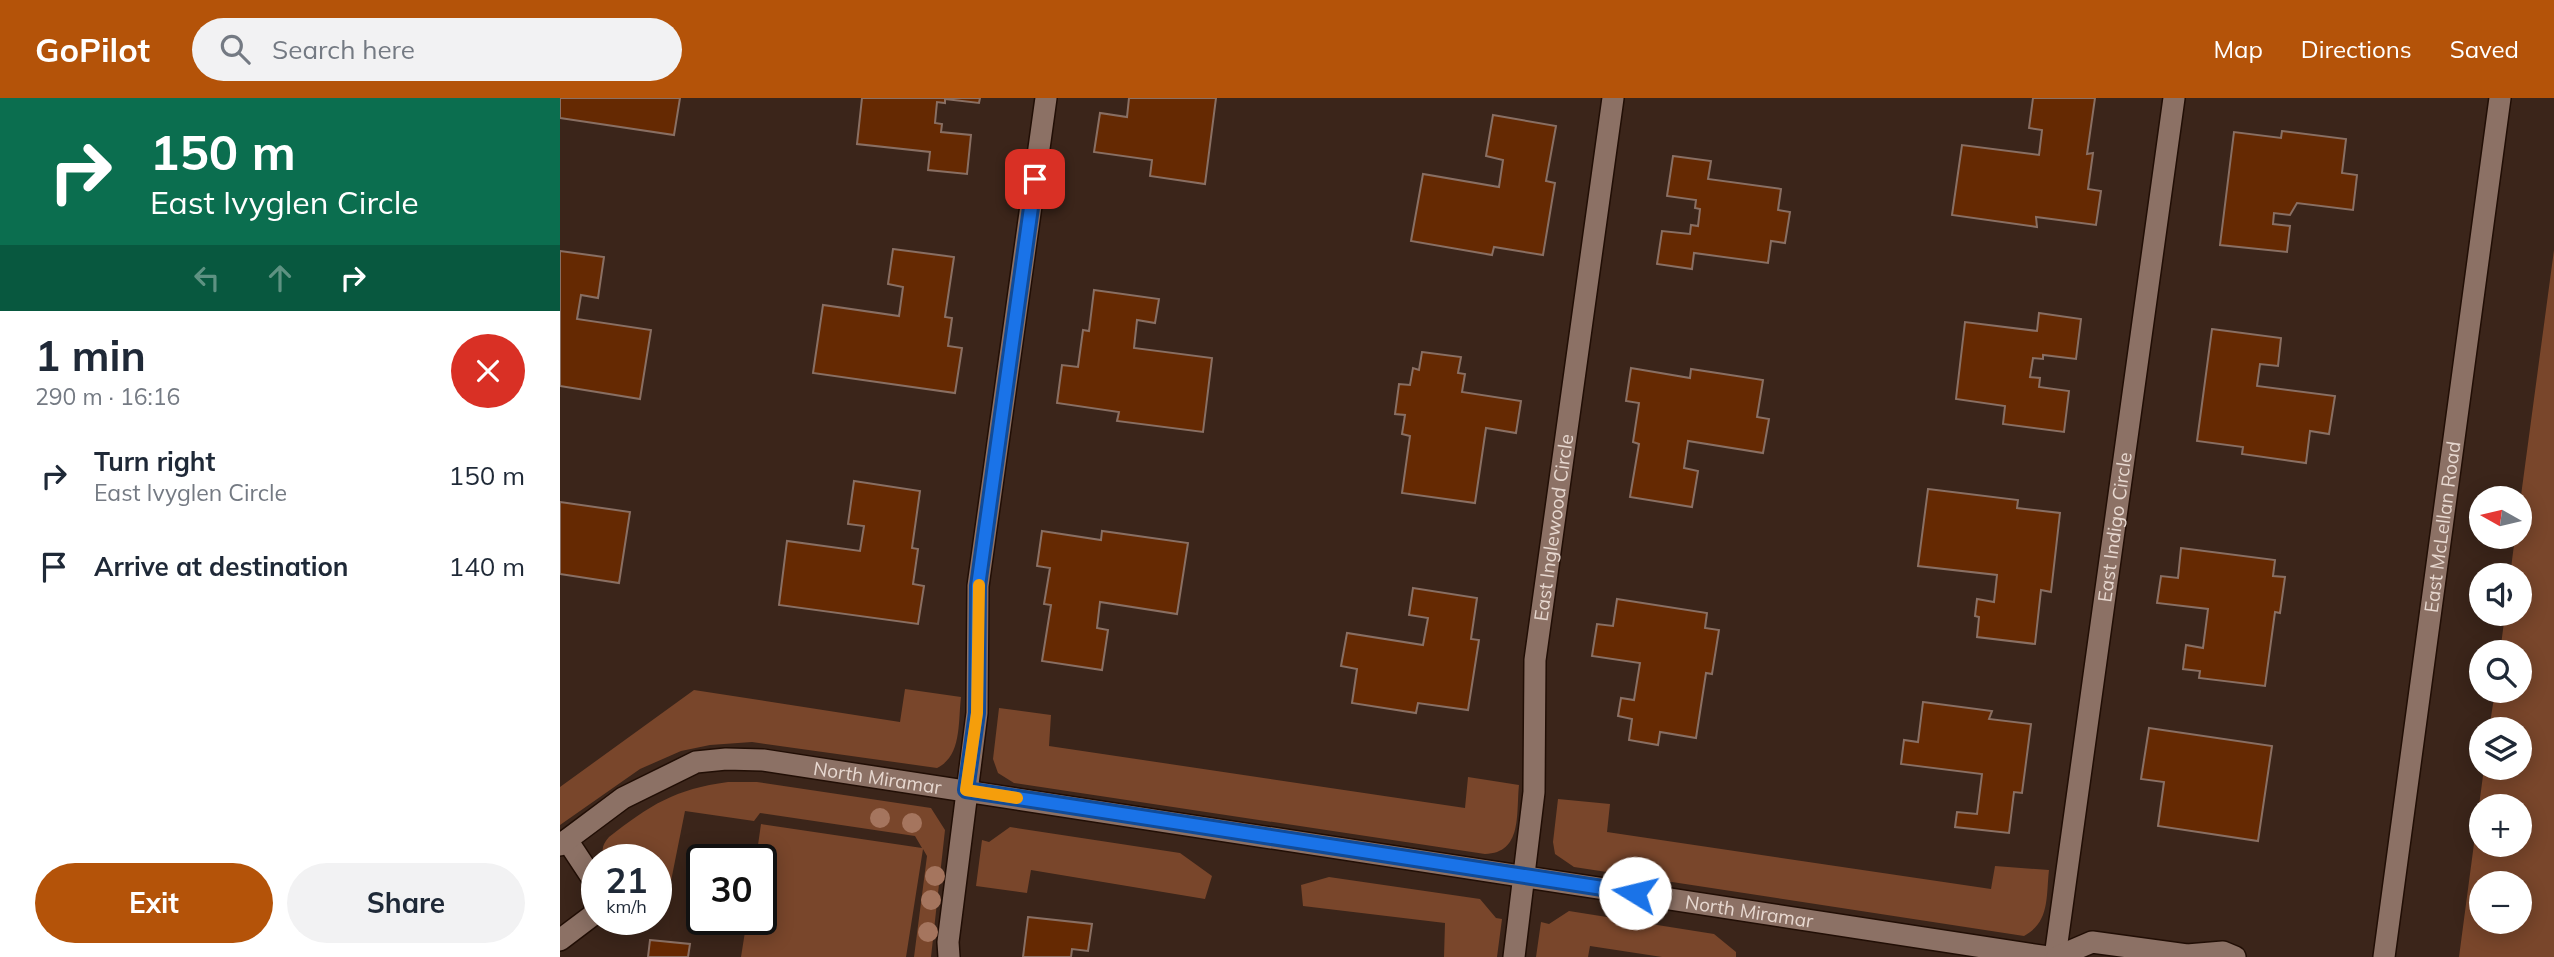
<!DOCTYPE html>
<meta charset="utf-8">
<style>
:root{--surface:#fff;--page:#f2f2f3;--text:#1f2937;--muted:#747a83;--accent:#b45309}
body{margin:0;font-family:Mulish,sans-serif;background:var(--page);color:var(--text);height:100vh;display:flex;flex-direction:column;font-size:26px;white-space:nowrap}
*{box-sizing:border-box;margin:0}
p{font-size:23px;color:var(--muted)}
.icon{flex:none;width:38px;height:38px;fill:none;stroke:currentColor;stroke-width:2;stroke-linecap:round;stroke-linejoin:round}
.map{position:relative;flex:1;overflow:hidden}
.side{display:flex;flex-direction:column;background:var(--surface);width:560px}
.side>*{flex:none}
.guide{background:#0b6e4f;color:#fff;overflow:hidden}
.needle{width:46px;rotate:278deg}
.controls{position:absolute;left:1909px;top:388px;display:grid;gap:14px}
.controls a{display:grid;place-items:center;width:63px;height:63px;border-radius:50%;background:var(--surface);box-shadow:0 4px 18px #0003;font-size:35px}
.speed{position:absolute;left:21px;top:746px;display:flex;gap:14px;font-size:35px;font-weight:700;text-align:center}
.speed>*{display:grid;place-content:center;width:91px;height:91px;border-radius:50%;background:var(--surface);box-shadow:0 4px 18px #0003;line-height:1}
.speed small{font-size:18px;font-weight:400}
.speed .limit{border:4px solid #111;border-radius:10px;background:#fff;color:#111}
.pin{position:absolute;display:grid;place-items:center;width:60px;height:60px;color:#fff;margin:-30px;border-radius:14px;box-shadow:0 4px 10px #0006}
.me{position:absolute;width:77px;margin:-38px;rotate:279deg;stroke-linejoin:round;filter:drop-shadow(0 0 5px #0008)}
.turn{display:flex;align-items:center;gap:24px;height:147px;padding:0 35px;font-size:32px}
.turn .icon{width:91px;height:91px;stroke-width:2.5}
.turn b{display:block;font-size:49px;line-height:60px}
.lanes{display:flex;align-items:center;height:66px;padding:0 35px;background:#0003;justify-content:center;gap:35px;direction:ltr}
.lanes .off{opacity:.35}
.round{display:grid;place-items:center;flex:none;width:74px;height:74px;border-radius:37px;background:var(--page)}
.overview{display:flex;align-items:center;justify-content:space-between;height:119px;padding:0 35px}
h1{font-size:42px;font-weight:700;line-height:52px}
.cta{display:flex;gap:14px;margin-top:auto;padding:14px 35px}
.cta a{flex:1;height:80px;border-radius:42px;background:var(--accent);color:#fff;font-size:28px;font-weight:700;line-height:80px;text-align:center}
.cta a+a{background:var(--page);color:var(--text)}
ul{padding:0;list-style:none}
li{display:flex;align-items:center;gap:21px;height:91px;padding:0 35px}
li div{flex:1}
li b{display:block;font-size:26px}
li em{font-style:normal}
header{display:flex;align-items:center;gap:42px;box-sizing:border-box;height:98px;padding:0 35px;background:var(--accent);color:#fff}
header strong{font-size:33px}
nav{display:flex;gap:38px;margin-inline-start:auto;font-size:24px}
.search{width:490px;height:63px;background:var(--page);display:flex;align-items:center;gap:18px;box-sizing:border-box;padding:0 24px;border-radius:38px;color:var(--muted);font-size:26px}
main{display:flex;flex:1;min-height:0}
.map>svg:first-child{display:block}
</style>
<header>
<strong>GoPilot</strong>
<div class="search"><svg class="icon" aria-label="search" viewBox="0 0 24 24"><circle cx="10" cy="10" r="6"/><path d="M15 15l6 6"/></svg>Search here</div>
<nav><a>Map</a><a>Directions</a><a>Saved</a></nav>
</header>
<main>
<section class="side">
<div class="guide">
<div class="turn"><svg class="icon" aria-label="right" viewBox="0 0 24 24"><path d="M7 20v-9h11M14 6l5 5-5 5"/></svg><div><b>150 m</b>East Ivyglen Circle</div></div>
<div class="lanes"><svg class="icon off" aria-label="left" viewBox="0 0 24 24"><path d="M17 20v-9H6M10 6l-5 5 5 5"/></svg><svg class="icon off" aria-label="ahead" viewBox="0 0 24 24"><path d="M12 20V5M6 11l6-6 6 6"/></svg><svg class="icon" aria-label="right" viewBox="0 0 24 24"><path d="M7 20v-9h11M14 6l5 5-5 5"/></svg></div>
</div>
<div class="overview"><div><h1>1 min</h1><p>290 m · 16:16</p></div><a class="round" style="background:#d93025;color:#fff"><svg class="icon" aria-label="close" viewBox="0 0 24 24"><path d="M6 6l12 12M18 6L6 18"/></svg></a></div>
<ul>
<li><svg class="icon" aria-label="right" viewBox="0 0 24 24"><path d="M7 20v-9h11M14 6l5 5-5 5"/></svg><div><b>Turn right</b><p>East Ivyglen Circle</p></div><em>150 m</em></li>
<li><svg class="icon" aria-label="arrive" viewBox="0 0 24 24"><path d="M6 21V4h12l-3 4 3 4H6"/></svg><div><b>Arrive at destination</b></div><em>140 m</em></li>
</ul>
<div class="cta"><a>Exit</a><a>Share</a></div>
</section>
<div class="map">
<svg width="1994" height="859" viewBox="0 0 1994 859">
<rect width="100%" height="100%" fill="#3b251a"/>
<g fill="#79462b" fill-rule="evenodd">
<path d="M1994,152V859H1899L1924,670H1960V632H1929L1935,593H1960V555H1940L1945,516H1960V478H1950L1955,439H1960V405ZM1922,709H1960V747H1922ZM1922,786H1960V824H1922Z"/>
<path d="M345,591L401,599C398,624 402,658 377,670L192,644L150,647L121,653L80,671L0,727V689L134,592L340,624Z"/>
<path d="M439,610L491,617L489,648L905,710L908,679L959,687C956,715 963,755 925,756L454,685L438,675L433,661Z"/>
<path d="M168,684H197L371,710L385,732L371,859H354L367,758L363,751L346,859H181L187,821H201V761H196L201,726L362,750L355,738L200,715L194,723L125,713L111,783L96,781V761H45C41,752 42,747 49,739C90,707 115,691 168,684Z"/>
<path d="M998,701L1050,706L1047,734L1431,791L1435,768L1489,772C1486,799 1490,824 1464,838L1014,769L995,756L993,744Z"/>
<path d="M450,729L620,755L652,778L645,801L471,772L467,795L416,788L422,742L429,744Z"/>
<path d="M769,779L920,801L936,820L942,821L937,859H884L885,825L743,808L741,787Z"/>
<path d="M1009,813L1154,836L1176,854V859H1102L1030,848L1028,859H976L981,824L989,826Z"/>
</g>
<g fill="#652902" stroke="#896f63" stroke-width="2">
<path d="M0,0H120L114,37L0,20Z"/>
<path d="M302,0H420L419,5L385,1V5L377,4L375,25L382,26L381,34L411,37L407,76L368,72L370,54L297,46Z"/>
<path d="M569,0H656L645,86L590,78L592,62L534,54L540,15L567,19Z"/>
<path d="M1473,0H1535L1527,56L1533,55L1528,91L1541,93L1536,127L1476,119L1477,129L1392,117L1402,47L1479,57L1482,32L1469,30Z"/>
<path d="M933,17L996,28L986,83L995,85L983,157L934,149L932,157L851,143L863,76L939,89L943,62L926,58Z"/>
<path d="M1722,33L1786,41L1782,75L1797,77L1793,112L1737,105L1730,117L1714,115L1713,126L1730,128L1727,154L1660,147L1674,34L1721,40Z"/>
<path d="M1113,58L1151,63L1148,81L1221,91L1218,112L1230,114L1225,145L1211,143L1208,165L1134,155L1132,171L1097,166L1102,133L1130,136L1131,127L1138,128L1140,111L1135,110L1136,102L1107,98Z"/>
<path d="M333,151L394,159L385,219L392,220L388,248L402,250L395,295L253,275L263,207L339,218L343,189L328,186Z"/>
<path d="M0,153L44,159L38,200L21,197L17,221L91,232L80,301L0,288Z"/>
<path d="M534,192L599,201L595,225L577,222L574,250L652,260L643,334L557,323L559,314L497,305L502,267L518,269L523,232L529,233Z"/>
<path d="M1479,215L1521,221L1516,261L1483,257V261L1473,260L1470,279L1480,280L1479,289L1509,293L1504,334L1443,326L1445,308L1396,301L1405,224L1477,233Z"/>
<path d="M1652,231L1721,240L1718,268L1700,266L1697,288L1775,298L1769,336L1750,333L1746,365L1682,356L1683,349L1637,343Z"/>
<path d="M862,254L901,259L898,275L905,276L902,294L961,303L956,335L926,330L915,405L842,395L850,338L842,336L845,317L835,316L839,286L850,287L853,270L859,272Z"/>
<path d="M1071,270L1130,280L1131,271L1203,282L1197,319L1209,321L1203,355L1128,343L1124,370L1138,373L1132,409L1070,399L1079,346L1073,344L1079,305L1066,303Z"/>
<path d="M294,383L360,393L352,450L358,451L353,486L364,488L358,526L219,507L227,443L300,453L304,428L288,426Z"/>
<path d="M1368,391L1458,402L1457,410L1500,415L1491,494L1481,492L1475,546L1417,539L1419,519L1415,518L1417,501L1434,504L1437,477L1358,468Z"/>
<path d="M0,404L70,414L59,485L0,476Z"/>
<path d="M482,433L541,442L542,433L628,445L617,516L540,504L537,530L548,532L542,572L482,563L491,507L484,506L490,470L477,468Z"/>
<path d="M1621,450L1715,462L1713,478L1725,479L1720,515L1715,514L1705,588L1639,580L1640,573L1623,571L1626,547L1643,550L1648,511L1597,505L1601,478L1618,480Z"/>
<path d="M853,490L917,500L911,541L919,542L908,612L858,605L856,615L792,605L797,571L781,568L787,535L863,547L868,520L849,517Z"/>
<path d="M1057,501L1147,515L1145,530L1159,532L1152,576L1146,575L1136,640L1100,634L1098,647L1069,642L1072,621L1058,618L1061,600L1074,602L1080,565L1032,558L1037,526L1053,528Z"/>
<path d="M1363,604L1432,613L1429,621L1471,626L1462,695L1454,694L1449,735L1395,729L1397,714L1417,716L1422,676L1341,666L1344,642L1358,644Z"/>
<path d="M1589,630L1712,648L1698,743L1598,728L1604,684L1581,681Z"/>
<path d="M468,819L532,826L528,853L512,851L511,859H463Z"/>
<path d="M90,842L130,846L128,859H88Z"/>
</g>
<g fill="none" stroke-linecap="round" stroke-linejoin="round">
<g stroke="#210e05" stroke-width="24">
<g id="minor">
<path d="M7,742L36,786L37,791"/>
<path id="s1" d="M0,747L63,700L136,664L166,661L203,662L1488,859"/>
<path d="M0,842L33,817L37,806"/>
<path d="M389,859L388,844L417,615L418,488L486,0"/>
<path id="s2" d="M954,859L974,694L975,562L1053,0"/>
<path id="s3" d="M1495,859L1614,0"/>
<path d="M1497,859L1532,844L1627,857L1663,854L1675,859"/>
<path id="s4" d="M1824,859L1940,0"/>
</g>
</g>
<use href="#minor" stroke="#8c7165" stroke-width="21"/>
</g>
<g fill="#a5755e">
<circle cx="320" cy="720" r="10"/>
<circle cx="352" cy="725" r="10"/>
<circle cx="375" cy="778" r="10"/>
<circle cx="371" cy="802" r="10"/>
<circle cx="368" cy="834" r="10"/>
</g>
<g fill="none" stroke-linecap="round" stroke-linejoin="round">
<g stroke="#114b97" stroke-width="18">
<path id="route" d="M475,81L418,488L417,615L406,692L1075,795"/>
</g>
<use href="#route" stroke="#1a73e8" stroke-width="12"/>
<path stroke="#f59e0b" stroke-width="12" d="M419,487L417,615L406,692L457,700"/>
</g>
<g text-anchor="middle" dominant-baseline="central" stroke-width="7" stroke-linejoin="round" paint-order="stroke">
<g font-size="19" fill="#e7d8d0" stroke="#3b251a">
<text stroke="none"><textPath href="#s2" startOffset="432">East Inglewood Circle</textPath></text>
<text stroke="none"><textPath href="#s3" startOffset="434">East Indigo Circle</textPath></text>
<text stroke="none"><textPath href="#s4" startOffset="434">East McLellan Road</textPath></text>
<text stroke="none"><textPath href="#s1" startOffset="343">North Miramar</textPath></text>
<text stroke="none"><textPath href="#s1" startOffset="1225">North Miramar</textPath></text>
</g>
</g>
</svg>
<div class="controls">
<a><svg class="needle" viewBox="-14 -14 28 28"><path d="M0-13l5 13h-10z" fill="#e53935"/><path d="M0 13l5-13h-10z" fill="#747a83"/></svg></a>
<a><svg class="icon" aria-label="sound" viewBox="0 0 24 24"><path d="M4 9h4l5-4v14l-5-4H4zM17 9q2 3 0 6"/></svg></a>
<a><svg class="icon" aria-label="search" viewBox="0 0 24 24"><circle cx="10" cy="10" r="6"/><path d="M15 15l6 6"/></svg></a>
<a><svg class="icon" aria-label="layers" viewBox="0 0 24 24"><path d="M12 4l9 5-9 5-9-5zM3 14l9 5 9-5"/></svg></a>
<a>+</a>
<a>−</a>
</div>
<div class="speed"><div>21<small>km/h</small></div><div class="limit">30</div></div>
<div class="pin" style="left:475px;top:81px;background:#d93025"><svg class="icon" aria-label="arrive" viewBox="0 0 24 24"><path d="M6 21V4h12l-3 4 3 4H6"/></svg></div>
<svg class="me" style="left:1075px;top:795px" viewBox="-20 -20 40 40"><circle r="19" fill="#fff"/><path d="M0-13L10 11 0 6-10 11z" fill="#1a73e8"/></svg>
</div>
</main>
